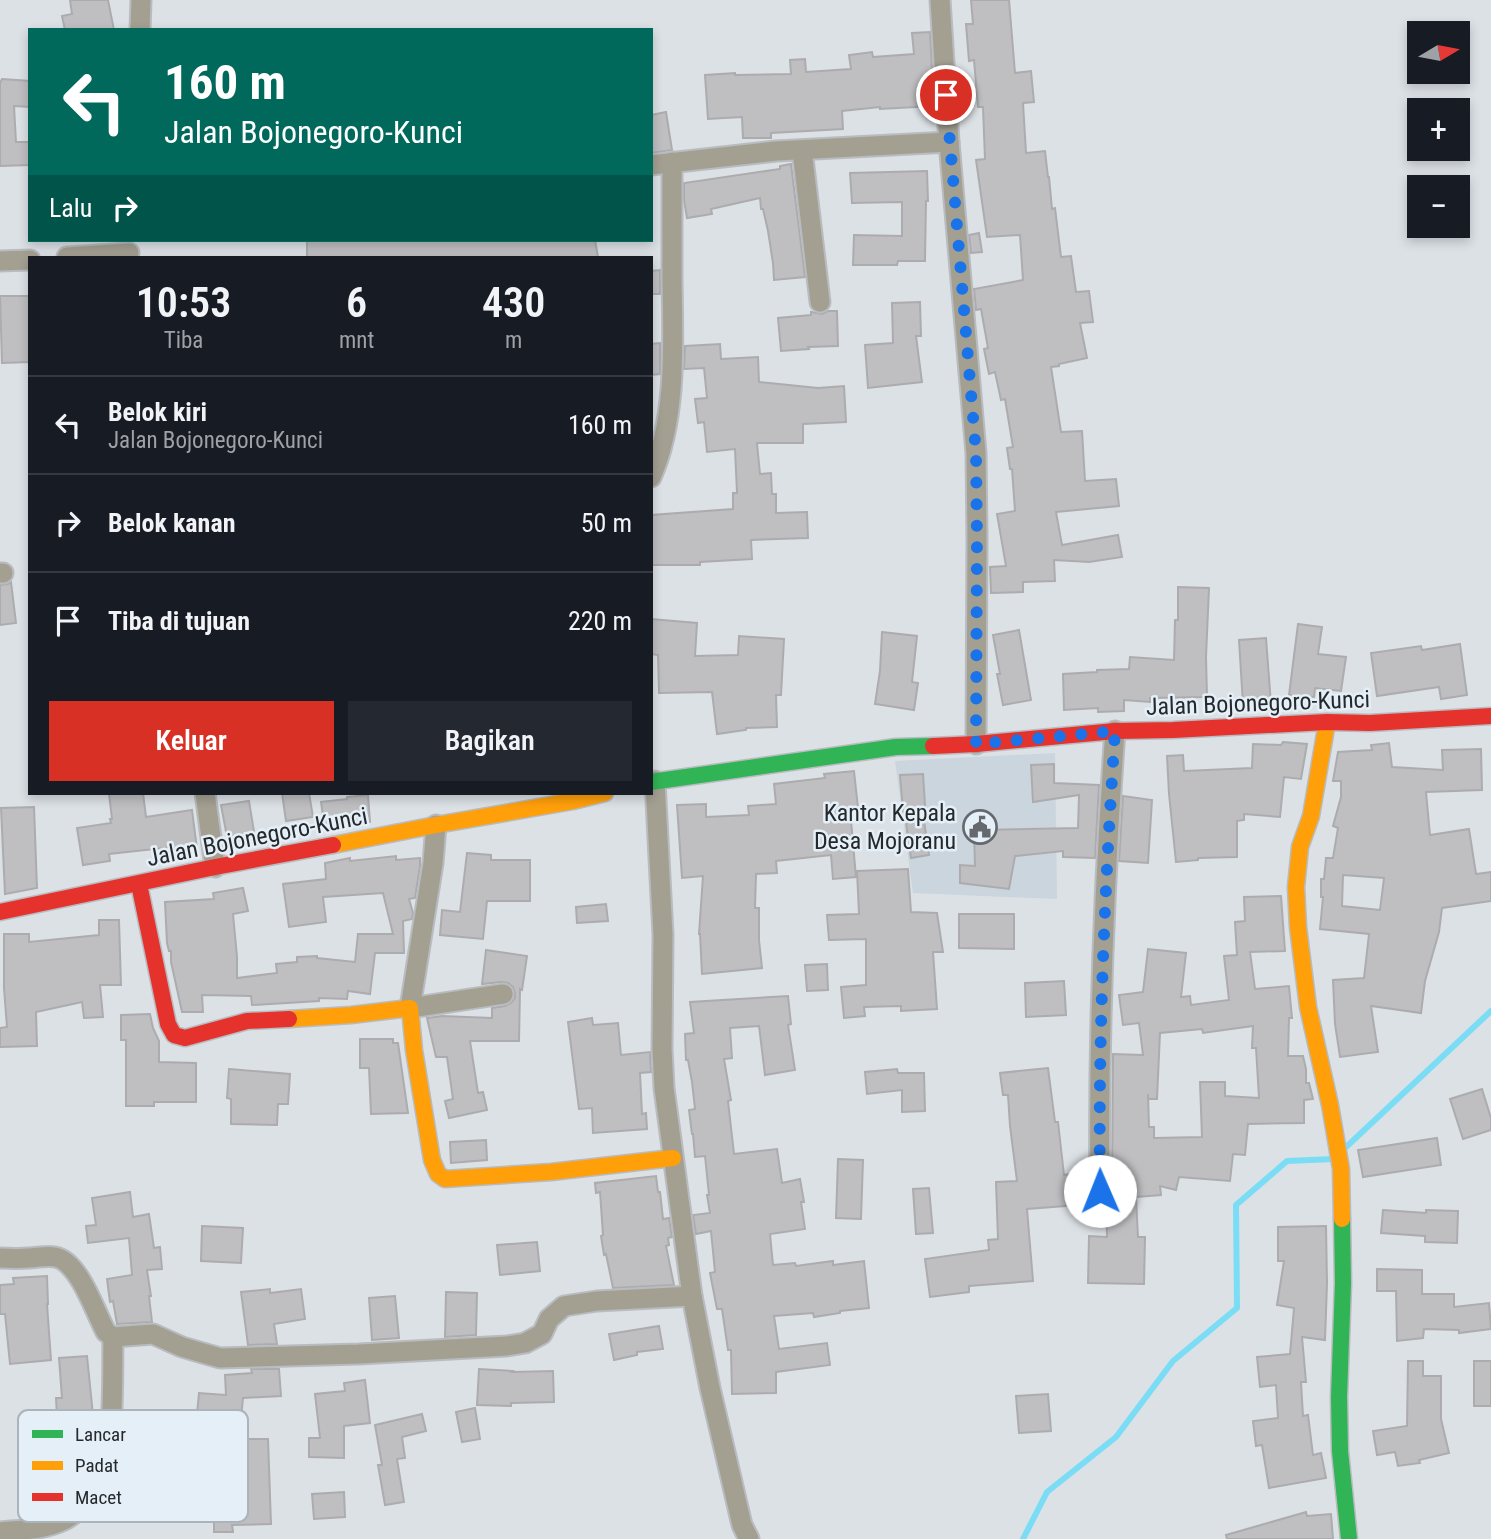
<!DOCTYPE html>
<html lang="id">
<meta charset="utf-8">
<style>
:root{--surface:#171b24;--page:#242831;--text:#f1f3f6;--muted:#9ea1a6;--line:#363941;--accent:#d93025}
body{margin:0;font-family:"Roboto Condensed",sans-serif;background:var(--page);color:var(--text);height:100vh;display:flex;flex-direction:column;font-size:26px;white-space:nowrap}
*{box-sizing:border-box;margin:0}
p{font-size:23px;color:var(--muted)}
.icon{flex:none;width:38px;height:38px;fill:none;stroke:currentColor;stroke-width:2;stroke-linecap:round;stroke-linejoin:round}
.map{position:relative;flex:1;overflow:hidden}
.sheet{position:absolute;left:28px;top:256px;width:625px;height:539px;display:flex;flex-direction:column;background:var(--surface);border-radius:0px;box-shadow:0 4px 10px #0003}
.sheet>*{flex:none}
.hud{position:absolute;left:28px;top:28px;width:625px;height:214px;border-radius:0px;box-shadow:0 4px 10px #0003;background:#00695c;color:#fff;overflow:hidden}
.needle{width:46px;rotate:80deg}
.buttons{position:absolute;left:1407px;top:21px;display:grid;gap:14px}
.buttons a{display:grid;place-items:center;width:63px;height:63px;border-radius:0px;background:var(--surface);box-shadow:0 4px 10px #0003;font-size:35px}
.pin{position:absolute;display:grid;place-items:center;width:60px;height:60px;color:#fff;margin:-30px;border:4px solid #fff;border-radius:50%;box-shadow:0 2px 7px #0007}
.me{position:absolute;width:77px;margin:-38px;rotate:359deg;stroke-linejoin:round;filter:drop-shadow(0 0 5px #0008)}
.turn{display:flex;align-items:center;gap:24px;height:147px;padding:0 21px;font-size:32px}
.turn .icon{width:91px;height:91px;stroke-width:2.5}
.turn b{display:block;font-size:49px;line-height:60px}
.then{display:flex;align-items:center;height:66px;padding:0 21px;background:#0003;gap:14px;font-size:26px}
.eta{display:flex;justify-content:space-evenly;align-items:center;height:119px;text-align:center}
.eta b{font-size:42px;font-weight:600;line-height:49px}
.button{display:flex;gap:14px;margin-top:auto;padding:14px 21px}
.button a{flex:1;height:80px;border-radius:0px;background:var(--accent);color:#fff;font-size:28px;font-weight:600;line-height:80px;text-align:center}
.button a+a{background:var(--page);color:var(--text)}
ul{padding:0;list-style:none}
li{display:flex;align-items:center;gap:21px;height:98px;padding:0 21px;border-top:2px solid var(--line)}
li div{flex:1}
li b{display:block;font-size:26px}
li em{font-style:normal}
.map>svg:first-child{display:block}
</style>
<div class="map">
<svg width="1491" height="1539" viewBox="0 0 1491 1539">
<rect width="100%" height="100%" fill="#dce1e6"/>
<path fill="#cad5de" d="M1055,753L1057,899L913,893L895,761Z"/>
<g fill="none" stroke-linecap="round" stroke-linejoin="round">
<g stroke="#7bddf5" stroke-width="6">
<path d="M1344,1149L1491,1011"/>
<path d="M1023,1539L1047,1492L1116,1437L1173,1361L1237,1308L1236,1205L1287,1161L1334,1159"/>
</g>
</g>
<g fill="#bfbfc2" stroke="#acacae" stroke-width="2" fill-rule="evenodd">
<path d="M70,0H108L114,30H65L62,16L72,14Z"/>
<path d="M971,0H1009L1015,73L1031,71L1034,102L1023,103L1026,153L1045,151L1048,177H1049L1052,209L1055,208L1061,257L1071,256L1076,292L1089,291L1093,322L1080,323L1087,358L1059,364V366L1051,367L1061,432L1082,431L1085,481L1116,479L1119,506L1056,512L1062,545L1118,535L1122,557L1089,562L1054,560L1055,581L1023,582V592L991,593L990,567L1006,566L997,514L1015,511L1012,469H1010L1007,448L1013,447L1005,399L1001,400L995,372L989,374L984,349L988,348L981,309L976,310L974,289L1023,280L1020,235L987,237L976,160L985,159L983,107H978L974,60L969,61L966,24H973Z"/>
<path d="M930,32L934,106L880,109V107L842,111L843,129L771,133V138H743L742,117L708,119L705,75L735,73V75L791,74L790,60L805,59L806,72L851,69L849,55L872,52L873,57L914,54L912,33Z"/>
<path d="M2,79L30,81V107L14,106L16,142H30V165L0,166V83Z"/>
<path d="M666,112L672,150L651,153V115Z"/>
<path d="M791,164L805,277L774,280L773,263L768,231L763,209H761L760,198L711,209L712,214L687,218L684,200V183L780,169V166Z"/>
<path d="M927,171L928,201H926L925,261H898L897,265H853L854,235L902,236V202L852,203L850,173Z"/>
<path d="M979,233L982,252L971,253L969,235Z"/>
<path d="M307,240H595L598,257H307Z"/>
<path d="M660,270V294H651V271Z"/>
<path d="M0,296H30V362L2,363Z"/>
<path d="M920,302L921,336H916L922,382L868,388L865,345L893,343L892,303Z"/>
<path d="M828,311H837L838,346L808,347L809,349L781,351L778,318L811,315V312L822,314Z"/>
<path d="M660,343V374L651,375V344Z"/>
<path d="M720,344L721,359L758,357L759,382L818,388L844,386L846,422L803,424V443H757L760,474L771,473L772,494H776V513L807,512L808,538L751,540L752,559L700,562V565H651V515L733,509V493H737L735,449L707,452L704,422L698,423L695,399L707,398L704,368L684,369L685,346Z"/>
<path d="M11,582L16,623L0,625V585L8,584Z"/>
<path d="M1178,587L1209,588L1206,657L1207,697L1150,698V702L1124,700V711L1098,712V708L1064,710L1063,674L1097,672V670L1129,669L1130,657L1174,660L1175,620H1178Z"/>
<path d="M651,619L697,623L695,656L738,655L739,636L784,639L781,695H776L777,727L746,728V730L717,734L712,692L659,693L658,655L651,654Z"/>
<path d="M1298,624L1322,627L1318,654L1346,657L1341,691L1315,688L1314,697L1289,695Z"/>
<path d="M1019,630L1031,700L1003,705L997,674H1000L993,635Z"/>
<path d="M882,632L917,636L912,682L918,683L914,710L875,704L880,671Z"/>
<path d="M1266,638L1271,704L1243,705L1239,640Z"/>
<path d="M1460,644L1467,695L1441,699L1439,687L1377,696L1371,653L1421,646L1422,650Z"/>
<path d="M1283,742L1307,744L1301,779L1284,777L1280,817L1244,814V820L1237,821V857L1198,858V860L1176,862L1169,794L1167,756L1183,755L1184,771L1252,768L1253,744L1281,745Z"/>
<path d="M1389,743L1392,767L1443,770L1442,750L1481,749L1482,790L1426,792L1430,835L1469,829L1476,874L1491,872V901L1442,908L1439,932L1425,981L1421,1013L1371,1006L1378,1052L1340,1057L1335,1024L1333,980L1364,978L1369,934L1320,929L1323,897H1321V879H1324L1326,858H1333L1338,828L1333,826L1341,797V781H1333L1338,752L1372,750L1371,745ZM1343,875L1384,878L1380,910L1342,906Z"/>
<path d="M1054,764V783L1099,785L1095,858L1063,857V851L1015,856L1009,889L960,883V865L975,866L974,830L1078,828L1079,795L1033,802L1031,765Z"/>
<path d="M854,771L858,808L850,809L856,877L833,879L831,855L776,861L777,873L756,874L755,908H759V940L762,968L702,974L700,934H699L703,876L682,878L677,805L706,804V817L749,815L748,806L776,804L774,784L825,778L824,774Z"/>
<path d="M923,774L926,821H924L929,855L911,858L906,822H904L900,775Z"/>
<path d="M121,793H143L146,817L192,810L197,849L174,852L173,847L109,854L110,861L83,865L77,828L111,823L110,819H112L109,794Z"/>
<path d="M282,793H309L313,817L286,821Z"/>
<path d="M368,795L370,822L325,831L321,802L347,799V797Z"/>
<path d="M1123,796L1152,800L1148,863L1119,861Z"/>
<path d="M249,801L255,838L228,842L221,805Z"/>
<path d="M34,807L37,888L5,894L1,808Z"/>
<path d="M467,853L491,855V860H530V901H487L483,939L440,935L442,910L460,912Z"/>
<path d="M396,856V860L420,858V866L415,898L409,899L413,913L412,919L403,921L404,953H375L370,994L348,991L347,999L319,998V1001L252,1005L251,996L202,995L203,1012H182L171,962V951H169L167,943L165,902L214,899L213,893L243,888L248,911L233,914L237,957V978L277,973L276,964L297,962V957L317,956V958L355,962L358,934H393L383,893L323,897L326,922L289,927L283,884L326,879L325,863L350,858V861Z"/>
<path d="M908,869L911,912L937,913L943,952H933L937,1009L901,1011V1006L864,1007L865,1016L844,1018L841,987L866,985V939L829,940L827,915L859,914L857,871Z"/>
<path d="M1281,896L1285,951L1250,952L1255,989L1289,986L1292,1018H1289L1288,1056H1303L1306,1069V1083H1309L1313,1099L1304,1100V1123L1248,1124L1245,1155L1233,1154L1230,1181L1179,1177L1176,1190L1160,1186L1161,1195L1136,1197L1138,1237H1145L1144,1284L1088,1283L1089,1236L1107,1237L1106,1202L1110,1198L1112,1191L1113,1054L1143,1055L1139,1023L1123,1025L1119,995L1143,992L1148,949L1186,953L1181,997L1190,996L1191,1005L1229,1000L1224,956L1237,955L1235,922L1245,921L1244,897ZM1253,1026L1252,1048H1256L1259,1098L1225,1096V1082H1200L1202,1137L1154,1138V1127H1149L1148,1094V1099H1157L1160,1033L1202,1029L1203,1033Z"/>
<path d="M606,904L608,921L577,923L576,907Z"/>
<path d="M959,914H1014V949L959,948Z"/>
<path d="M99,920H119L121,985H100L103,1017L84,1018L82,1002L36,1012L37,1046L0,1047V1028L7,1027L4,988V934H29V942L99,935Z"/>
<path d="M486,950L527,956L522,990L520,989L519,1041H470L478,1093L483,1092L487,1110L449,1118L445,1101L453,1099L447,1057H436L427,1018L442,1016L492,1018V1008L505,1006L511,1003L515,998V993L513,987L508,983L501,982L482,984Z"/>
<path d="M827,964L828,990L807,991L805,965Z"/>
<path d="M1064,981L1066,1015L1026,1017L1025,983Z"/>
<path d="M788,996L791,1024L788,1025L795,1070L765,1075L759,1026L730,1028L732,1058L724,1059L731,1100L728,1101L734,1154L777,1149L782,1183L800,1179L804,1202H801L805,1229L770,1234L773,1265L795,1263L796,1266L833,1261V1265L864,1261L869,1308L840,1311V1313L814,1317L813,1313L774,1316L779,1349L827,1343L830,1365L776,1372V1393L732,1394L731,1350H728L722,1309H717L710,1273L715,1272L711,1231L696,1234L693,1215L710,1213L707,1195H709L705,1156L695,1157L693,1134H692L689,1110L695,1109L692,1082L688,1060H686L685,1034L694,1033L690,1002Z"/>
<path d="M150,1014L153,1028L159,1041V1062L196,1063V1102H154V1106H126V1040H121V1015Z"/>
<path d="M592,1018L593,1025L618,1023L621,1055L650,1052L651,1072L640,1073L642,1114L646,1113L647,1129L593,1133L592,1108L579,1109L568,1022Z"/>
<path d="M360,1039H393V1043H398L408,1113L371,1114L369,1068H360Z"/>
<path d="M1048,1068L1055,1122H1058L1064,1175L1076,1173L1078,1205L1027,1209L1033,1281L969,1286V1292L930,1297L925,1259L989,1250L988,1240L998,1239L996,1182L1017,1181L1010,1126L1008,1095H1003L1000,1073Z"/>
<path d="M229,1069L290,1074L288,1104H278L277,1125L231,1124V1099L227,1098Z"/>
<path d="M897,1069L898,1073H924L925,1111L902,1112V1090L867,1094L865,1072Z"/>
<path d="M1482,1089L1491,1118V1130L1463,1139L1450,1099Z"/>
<path d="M1437,1138L1441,1165L1363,1177L1358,1150Z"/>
<path d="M486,1140L487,1160L451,1163L450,1142Z"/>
<path d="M838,1159L863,1160L861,1219L836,1218Z"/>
<path d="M656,1176L658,1192H660L663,1219L669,1218L672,1237L668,1238L669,1245L666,1246L674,1285L613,1288L606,1254L604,1255L601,1236L603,1235L600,1192L596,1193L595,1183Z"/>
<path d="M929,1188L933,1233L916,1234L913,1189Z"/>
<path d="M130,1192L133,1217L149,1214L154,1248L160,1247L162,1269L147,1270L151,1296H149L152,1322L117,1324L113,1301L110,1302L107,1279L132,1275L129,1238L88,1243L86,1226L96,1225L92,1198Z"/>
<path d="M1383,1210L1426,1213V1210L1458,1211L1457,1243L1425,1242V1236L1381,1233Z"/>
<path d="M202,1226L243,1228L241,1263L201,1261Z"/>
<path d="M1326,1226L1327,1283L1325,1340L1302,1337L1306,1382H1301L1303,1416L1308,1415L1313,1455L1321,1453L1326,1478L1269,1488L1262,1445L1256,1446L1253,1421L1278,1418L1276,1385L1260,1387L1257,1357L1290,1354L1294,1308L1277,1305L1284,1261H1278V1227Z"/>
<path d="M537,1242L540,1271L500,1275L497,1245Z"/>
<path d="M1377,1269L1422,1270V1294H1454V1307L1489,1303L1491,1329L1459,1333V1330L1424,1329L1423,1338L1397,1341L1396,1291H1377Z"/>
<path d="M47,1276L48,1304H47L51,1360L10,1364L5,1314H0V1285L14,1284L13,1278Z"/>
<path d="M270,1289V1293L301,1289L305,1319L274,1324L277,1344L248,1345L241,1292Z"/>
<path d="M446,1292L477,1293L476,1335L445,1337Z"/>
<path d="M395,1296L399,1338L372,1340L369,1298Z"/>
<path d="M659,1326L663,1349L637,1352V1355L614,1360L609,1334Z"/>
<path d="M87,1356L93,1415L57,1417L56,1398H62L59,1358Z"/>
<path d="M1408,1361H1423V1376H1441V1419L1449,1453L1419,1460L1420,1463L1398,1466L1395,1452L1377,1455L1373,1431L1407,1426Z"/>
<rect x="1474" y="1361" width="17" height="45"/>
<path d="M251,1369H279L281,1396L243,1398L239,1439H268L271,1524L232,1525L233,1532H214V1499L180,1500L182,1512L151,1516L144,1459L139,1460L137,1437L195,1433V1414H197L199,1393L226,1395L225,1375L252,1373Z"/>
<path d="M479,1369L513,1371L512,1372L553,1371L554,1402L511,1403V1406L477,1405Z"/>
<path d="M365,1380L370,1423L344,1426V1458L309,1457V1438H320L315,1394L345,1391L344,1383Z"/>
<path d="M1048,1394L1051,1431L1019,1433L1016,1396Z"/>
<path d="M475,1408L480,1439L462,1442L456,1412Z"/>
<path d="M422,1414L426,1431L402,1437L405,1458L397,1459L404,1502L385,1505L378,1465H382L375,1425Z"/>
<path d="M344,1492L345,1517L314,1519L312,1494Z"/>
<path d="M1306,1512L1307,1516L1331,1514L1333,1539H1227L1226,1535Z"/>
</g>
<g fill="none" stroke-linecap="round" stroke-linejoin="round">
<g stroke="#b8bcc0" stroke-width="23">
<g id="street">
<path d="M940,0L949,142L976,453L977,538L976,744"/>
<path d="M140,30L141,0"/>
<path d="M802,150L820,302"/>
<path d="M651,165L776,151L949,142"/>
<path d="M67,257L129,253"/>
<path d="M0,261L30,260"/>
<path d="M651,477C677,419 673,343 672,280C672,241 672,201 672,162"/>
<path d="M0,573H3"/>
<path d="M655,781L663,935L662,1049L664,1088L692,1296L710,1388L742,1525L749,1539"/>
<path d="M205,793L215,867"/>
<path d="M436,825L433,863L410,1008L503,994"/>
<path d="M1100,1191C1098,1037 1104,884 1115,731"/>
<path d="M0,1258C9,1258 18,1259 28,1258C37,1258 46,1255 55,1257C79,1261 95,1312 106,1332L113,1337L153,1334L182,1347L220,1358L359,1354L507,1346L525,1343L542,1334L549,1319L564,1306L597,1301L692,1296"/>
<path d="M0,1532C21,1530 44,1530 64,1520C71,1517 93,1499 96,1492C116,1450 112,1383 113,1337"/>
</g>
</g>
<g stroke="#b8bcc0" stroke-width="19">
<g id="fast">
<path d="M651,782L896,747L933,746"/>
<path d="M1342,1219L1343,1283L1339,1397L1340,1451L1349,1539"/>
</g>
</g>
<g stroke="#b8bcc0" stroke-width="19">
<g id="slow">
<path d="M1327,722L1311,816L1300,847L1296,887L1298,927L1308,1007L1330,1105L1341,1169L1342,1219"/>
<path d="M333,845L436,825L573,801L605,793"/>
<path d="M289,1019L351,1015L410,1008L414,1050L432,1160L438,1174L445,1179L551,1172L673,1158"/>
</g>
</g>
<g stroke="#b8bcc0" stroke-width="19">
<g id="jam">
<path d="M933,746L976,744L1115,731L1173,730L1327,722L1370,723L1491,716"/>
<path d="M139,884L168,1024L174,1035L185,1038L247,1021L289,1019"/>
<path d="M0,912L215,867L333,845"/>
</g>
</g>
<use href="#street" stroke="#a3a092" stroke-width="19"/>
<use href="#fast" stroke="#30b455" stroke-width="16"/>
<use href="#slow" stroke="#ff9f0a" stroke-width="16"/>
<use href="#jam" stroke="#e5322d" stroke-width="16"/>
</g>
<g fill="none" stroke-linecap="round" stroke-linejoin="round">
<path stroke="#1a73e8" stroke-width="12" stroke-dasharray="0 21.6" d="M946,95L976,453L977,538L976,744L1115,731C1105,884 1098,1037 1100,1191"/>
</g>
<defs>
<g id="civic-ring" transform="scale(1.75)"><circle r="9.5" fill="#e5eff7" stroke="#65696d" stroke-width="1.5"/><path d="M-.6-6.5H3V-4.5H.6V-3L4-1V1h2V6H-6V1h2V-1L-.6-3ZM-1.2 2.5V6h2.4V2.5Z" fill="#65696d"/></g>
</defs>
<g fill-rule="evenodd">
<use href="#civic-ring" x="980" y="827"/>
</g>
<g text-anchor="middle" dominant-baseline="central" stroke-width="5" stroke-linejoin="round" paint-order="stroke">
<g font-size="24" fill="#25292c" stroke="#e5eff7">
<text transform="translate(1258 703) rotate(-2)">Jalan Bojonegoro-Kunci</text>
<text transform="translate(257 837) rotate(-11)">Jalan Bojonegoro-Kunci</text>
</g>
<g font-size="24" fill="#25292c" stroke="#e5eff7" text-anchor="end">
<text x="956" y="813">Kantor Kepala<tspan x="956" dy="28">Desa Mojoranu</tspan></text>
</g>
</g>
<rect x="18" y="1410" width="230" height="112" rx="10" fill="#e5eff7" stroke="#abb4ba" stroke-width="2"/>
<rect x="32" y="1430" width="31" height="8" fill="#30b455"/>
<rect x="32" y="1461" width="31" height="9" fill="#ff9f0a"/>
<rect x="32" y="1493" width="31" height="8" fill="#e5322d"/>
<g font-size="19" fill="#25292c">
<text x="75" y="1441">Lancar</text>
<text x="75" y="1472">Padat</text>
<text x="75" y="1504">Macet</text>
</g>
</svg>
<div class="buttons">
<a><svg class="needle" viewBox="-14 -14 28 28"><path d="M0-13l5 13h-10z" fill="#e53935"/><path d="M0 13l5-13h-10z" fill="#9ea1a6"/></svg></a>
<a>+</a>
<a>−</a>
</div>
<div class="pin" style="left:946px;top:95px;background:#d93025"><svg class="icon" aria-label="arrive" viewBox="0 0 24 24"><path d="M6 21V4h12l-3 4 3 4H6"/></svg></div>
<svg class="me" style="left:1100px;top:1191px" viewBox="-20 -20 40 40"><circle r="19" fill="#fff"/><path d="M0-13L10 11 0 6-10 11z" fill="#1a73e8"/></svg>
<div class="hud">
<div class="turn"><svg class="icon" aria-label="left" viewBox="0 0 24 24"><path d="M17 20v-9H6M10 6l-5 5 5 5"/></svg><div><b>160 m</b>Jalan Bojonegoro-Kunci</div></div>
<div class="then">Lalu<svg class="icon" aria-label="right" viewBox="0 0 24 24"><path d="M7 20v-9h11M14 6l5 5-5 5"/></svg></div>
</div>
<section class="sheet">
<div class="eta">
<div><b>10:53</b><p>Tiba</p></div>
<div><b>6</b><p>mnt</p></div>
<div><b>430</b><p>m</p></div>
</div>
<ul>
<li><svg class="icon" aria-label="left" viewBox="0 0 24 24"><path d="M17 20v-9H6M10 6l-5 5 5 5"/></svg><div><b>Belok kiri</b><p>Jalan Bojonegoro-Kunci</p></div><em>160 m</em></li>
<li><svg class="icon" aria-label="right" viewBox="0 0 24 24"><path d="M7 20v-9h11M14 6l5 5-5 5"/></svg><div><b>Belok kanan</b></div><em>50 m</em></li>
<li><svg class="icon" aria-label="arrive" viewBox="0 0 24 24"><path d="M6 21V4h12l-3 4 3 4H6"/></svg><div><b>Tiba di tujuan</b></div><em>220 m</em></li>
</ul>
<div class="button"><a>Keluar</a><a>Bagikan</a></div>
</section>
</div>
